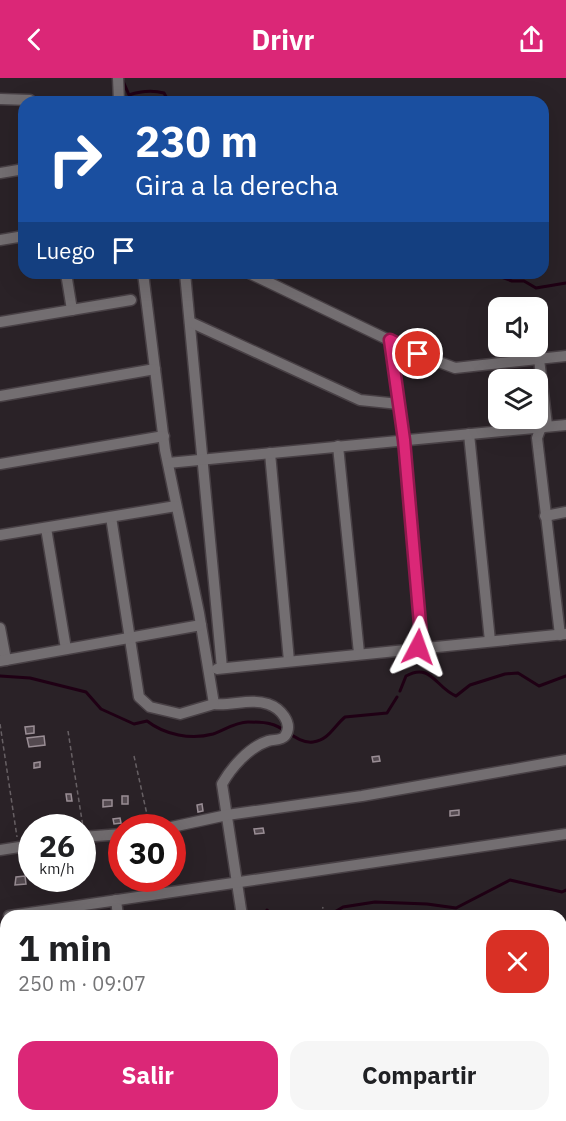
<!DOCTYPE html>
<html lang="es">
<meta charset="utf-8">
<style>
:root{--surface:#fff;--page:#f6f6f6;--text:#202124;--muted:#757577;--accent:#db2777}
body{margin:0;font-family:"IBM Plex Sans",sans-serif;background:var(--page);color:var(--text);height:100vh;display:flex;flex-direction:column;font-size:22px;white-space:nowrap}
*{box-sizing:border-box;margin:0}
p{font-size:20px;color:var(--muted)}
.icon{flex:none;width:33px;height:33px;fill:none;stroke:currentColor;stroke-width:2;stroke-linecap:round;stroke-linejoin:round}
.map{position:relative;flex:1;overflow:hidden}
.panel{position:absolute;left:0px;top:832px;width:567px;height:212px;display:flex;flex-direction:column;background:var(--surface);border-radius:18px 18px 0 0;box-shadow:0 6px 24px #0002}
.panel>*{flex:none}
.guide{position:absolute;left:18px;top:18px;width:531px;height:183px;border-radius:18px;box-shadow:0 6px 24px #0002;background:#1a4fa0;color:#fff;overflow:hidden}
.controls{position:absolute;left:488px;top:219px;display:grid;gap:12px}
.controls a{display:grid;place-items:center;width:60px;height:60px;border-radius:12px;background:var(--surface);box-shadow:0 6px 24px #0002;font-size:30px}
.speed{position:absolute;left:18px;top:736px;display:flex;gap:12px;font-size:30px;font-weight:700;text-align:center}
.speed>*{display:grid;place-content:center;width:78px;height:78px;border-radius:50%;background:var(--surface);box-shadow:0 6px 24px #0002;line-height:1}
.speed small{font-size:15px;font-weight:400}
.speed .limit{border:9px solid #d22;background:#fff;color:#111}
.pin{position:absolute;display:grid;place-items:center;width:51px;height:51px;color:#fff;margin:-26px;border:3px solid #fff;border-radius:50%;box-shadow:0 2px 6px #0007}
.me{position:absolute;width:66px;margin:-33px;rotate:4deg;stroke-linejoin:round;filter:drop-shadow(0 0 4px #0008)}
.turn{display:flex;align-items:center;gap:21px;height:126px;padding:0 18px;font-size:27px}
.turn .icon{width:78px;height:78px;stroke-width:2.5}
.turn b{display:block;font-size:42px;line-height:51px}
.then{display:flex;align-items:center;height:57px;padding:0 18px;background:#0003;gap:12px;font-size:22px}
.round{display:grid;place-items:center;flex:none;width:63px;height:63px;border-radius:18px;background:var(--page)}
.head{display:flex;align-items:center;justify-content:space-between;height:102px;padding:0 18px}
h1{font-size:36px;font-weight:800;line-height:45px}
.primary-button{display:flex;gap:12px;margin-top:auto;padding:12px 18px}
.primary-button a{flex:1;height:69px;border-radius:18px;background:var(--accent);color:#fff;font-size:24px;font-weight:800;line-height:69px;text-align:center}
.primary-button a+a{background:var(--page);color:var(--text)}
header{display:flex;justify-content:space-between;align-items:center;height:78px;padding:0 18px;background:var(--accent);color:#fff;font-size:27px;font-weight:800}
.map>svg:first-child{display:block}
</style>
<header><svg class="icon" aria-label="back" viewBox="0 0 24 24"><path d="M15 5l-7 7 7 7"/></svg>Drivr<svg class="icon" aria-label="share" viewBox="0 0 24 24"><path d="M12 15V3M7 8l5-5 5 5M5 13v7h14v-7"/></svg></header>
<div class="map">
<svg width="566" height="1043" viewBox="0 0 566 1043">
<rect width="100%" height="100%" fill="#2a2227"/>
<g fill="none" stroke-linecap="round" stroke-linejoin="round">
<g stroke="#1f0014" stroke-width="3">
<path d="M123,3L129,17C141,13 152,12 164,15L169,24"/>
<path d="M448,195H485"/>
<path d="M490,195L512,203H524L536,210L566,205"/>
<path d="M0,598L30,600L86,614L101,631L134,646L147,643C165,657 191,662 213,656C224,652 236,644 248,644C255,644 264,644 271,646C285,649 297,666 313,664C329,662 334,648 345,639L387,635L397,619"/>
<path d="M400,613L406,598C431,584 436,610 456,618L470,607L505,596L518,595L539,608L566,598"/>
<path d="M267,832L271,837L281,838"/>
<path d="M328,838L343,829L375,824L427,826L456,830L510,802L562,814L566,812"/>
<path d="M561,956L566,953"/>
<path d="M441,1043L446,1038"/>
</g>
</g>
<g fill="#544a50" stroke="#9a8e95" stroke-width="1.5">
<path d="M34,648V655L26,656L25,649Z"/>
<path d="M44,658L45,667L29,669L27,660Z"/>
<path d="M379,678L380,683L373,684L372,679Z"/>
<path d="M40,684V689L34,690V685Z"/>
<path d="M66,716H71L72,723H67Z"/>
<rect x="122" y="718" width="6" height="8"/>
<path d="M103,722H112V728L103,729Z"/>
<path d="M202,726L203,733L198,734L197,727Z"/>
<path d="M459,732V737L450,738V733Z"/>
<path d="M120,740L121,745L114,746L113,741Z"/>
<path d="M263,750L264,755L255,756L254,751Z"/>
<path d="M181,774V780L174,781L173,775Z"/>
<path d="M25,798L26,806L15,807L16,799Z"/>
</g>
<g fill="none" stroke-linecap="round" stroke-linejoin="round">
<g stroke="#484045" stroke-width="13">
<g id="street">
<path d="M118,0L119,24"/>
<path d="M0,21L30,22L32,24"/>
<path d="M0,95L24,91"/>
<path d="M0,162L24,158"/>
<path d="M66,195L72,232"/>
<path d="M143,195L165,372L199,535L214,626C232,628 250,620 268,626C280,630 294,645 285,658C281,663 274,661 268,663C249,669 231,690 222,706L242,838"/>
<path d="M185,195L222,590"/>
<path d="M249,195L418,276L455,290L566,278"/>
<path d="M0,244L131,222"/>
<path d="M190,244L360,322L399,326"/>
<path d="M390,262L404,362L422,569"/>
<path d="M539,281L547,347L541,349L537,360L560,557"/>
<path d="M0,318L155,291"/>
<path d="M469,356L490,563"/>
<path d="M338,368L359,575"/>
<path d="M270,375L289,583"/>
<path d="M168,385L566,347"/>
<path d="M0,386L164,358"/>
<path d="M545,438L566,434"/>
<path d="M111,439L139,619L150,629L180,636L214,626"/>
<path d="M46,450L66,571"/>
<path d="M0,457L176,428"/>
<path d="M0,550L6,582"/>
<path d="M0,583L201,547"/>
<path d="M217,591L566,556"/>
<path d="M167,750L227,737L362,718L566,682"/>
<path d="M82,759L122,756"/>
<path d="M0,772L32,767"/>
<path d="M116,822L118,838"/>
<path d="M9,838L566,756"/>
<path d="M0,910H6"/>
<path d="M0,981L6,980"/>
<path d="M286,1038L290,1043"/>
<path d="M113,1043L241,1038"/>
</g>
</g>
<g stroke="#676064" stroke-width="1.5" stroke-dasharray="4.5 3" stroke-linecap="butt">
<path d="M0,646L17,759"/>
<path d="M68,653L83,749"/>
<path d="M134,678L150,750"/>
<path d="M321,838L323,829"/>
<path d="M561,1036H566"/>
<path d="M372,1038L376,1043"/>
<path d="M493,1043L503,1038"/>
</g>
<use href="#street" stroke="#736e71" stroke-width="10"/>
</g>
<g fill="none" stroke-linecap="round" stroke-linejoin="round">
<g stroke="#8e194d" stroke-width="15">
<path id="route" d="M418,569H422L404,362L390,262L418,276"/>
</g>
<use href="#route" stroke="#db2777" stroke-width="10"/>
</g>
</svg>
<div class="controls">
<a><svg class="icon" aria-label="sound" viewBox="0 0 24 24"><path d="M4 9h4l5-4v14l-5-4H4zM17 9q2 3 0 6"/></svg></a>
<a><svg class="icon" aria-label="layers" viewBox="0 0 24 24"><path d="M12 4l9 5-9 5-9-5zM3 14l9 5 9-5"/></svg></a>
</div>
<div class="speed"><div>26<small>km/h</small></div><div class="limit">30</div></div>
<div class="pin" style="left:418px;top:276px;background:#d93025"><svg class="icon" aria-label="arrive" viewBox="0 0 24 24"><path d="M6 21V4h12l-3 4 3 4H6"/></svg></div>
<svg class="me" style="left:418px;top:569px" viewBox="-20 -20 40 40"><path d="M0-17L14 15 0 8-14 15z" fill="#db2777" stroke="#fff" stroke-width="4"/></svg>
<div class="guide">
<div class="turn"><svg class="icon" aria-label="right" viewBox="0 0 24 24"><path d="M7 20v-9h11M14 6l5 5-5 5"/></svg><div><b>230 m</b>Gira a la derecha</div></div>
<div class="then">Luego<svg class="icon" aria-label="arrive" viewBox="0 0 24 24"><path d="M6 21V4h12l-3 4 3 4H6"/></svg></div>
</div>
<section class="panel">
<div class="head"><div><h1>1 min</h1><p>250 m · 09:07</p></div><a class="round" style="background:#d93025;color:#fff"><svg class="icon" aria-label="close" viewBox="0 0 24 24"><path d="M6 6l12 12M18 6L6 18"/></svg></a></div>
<div class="primary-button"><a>Salir</a><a>Compartir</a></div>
</section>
</div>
